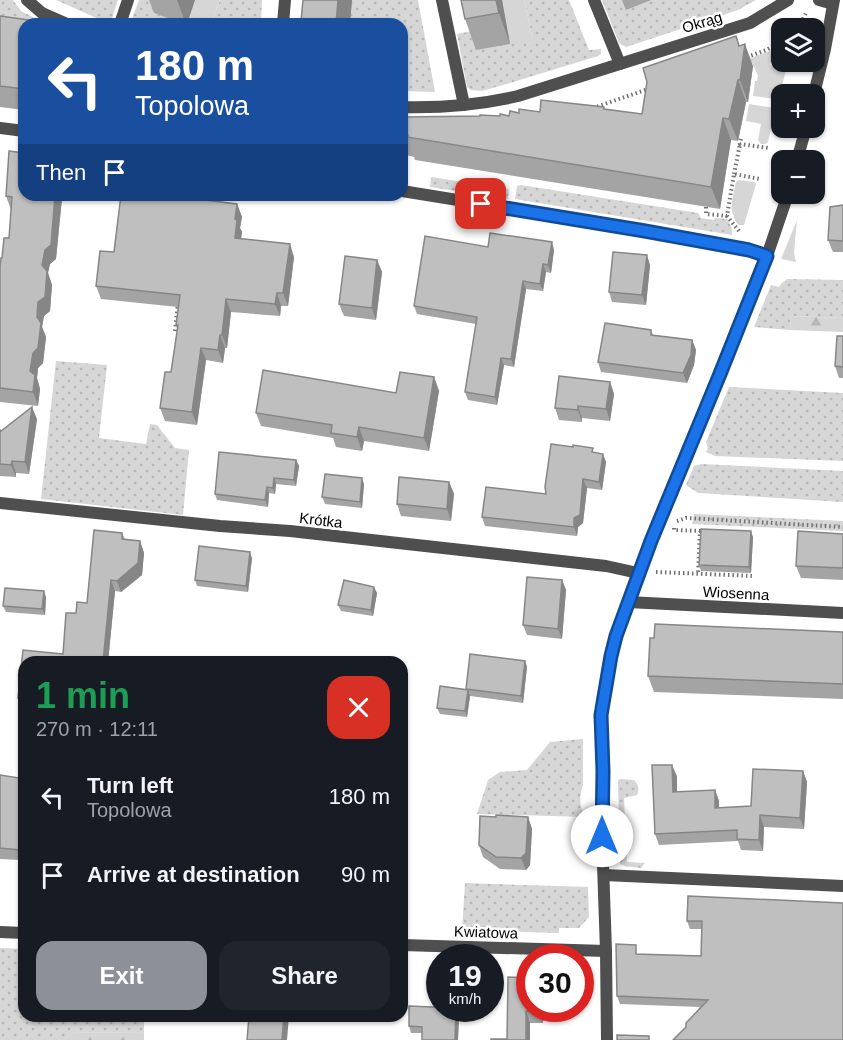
<!DOCTYPE html>
<meta charset="utf-8">
<style>
:root{--surface:#171b24;--page:#20242c;--text:#f1f3f6;--muted:#9ea1a6;--accent:#8c9099}
body{margin:0;font-family:Helvetica,sans-serif;background:var(--page);color:var(--text);height:100vh;display:flex;flex-direction:column;font-size:22px;white-space:nowrap}
*{box-sizing:border-box;margin:0}
p{font-size:20px;color:var(--muted)}
.icon{flex:none;width:33px;height:33px;fill:none;stroke:currentColor;stroke-width:2;stroke-linecap:round;stroke-linejoin:round}
.map{position:relative;flex:1;overflow:hidden}
.sheet{position:absolute;left:18px;top:656px;width:390px;height:366px;display:flex;flex-direction:column;background:var(--surface);border-radius:18px;box-shadow:0 2px 4px #0004}
.sheet>*{flex:none}
.top-card{position:absolute;left:18px;top:18px;width:390px;height:183px;border-radius:18px;box-shadow:0 2px 4px #0004;background:#1a4fa0;color:#fff;overflow:hidden}
.buttons{position:absolute;left:771px;top:18px;display:grid;gap:12px}
.buttons a{display:grid;place-items:center;width:54px;height:54px;border-radius:12px;background:var(--surface);box-shadow:0 2px 4px #0004;font-size:30px}
.speed{position:absolute;left:426px;top:944px;display:flex;gap:12px;font-size:30px;font-weight:700;text-align:center}
.speed>*{display:grid;place-content:center;width:78px;height:78px;border-radius:50%;background:var(--surface);box-shadow:0 2px 4px #0004;line-height:1}
.speed small{font-size:15px;font-weight:400}
.speed .limit{border:9px solid #d22;background:#fff;color:#111}
.pin{position:absolute;display:grid;place-items:center;width:51px;height:51px;color:#fff;margin:-26px;border-radius:12px;box-shadow:0 3px 9px #0006}
.me{position:absolute;width:66px;margin:-33px;rotate:0deg;stroke-linejoin:round;filter:drop-shadow(0 0 4px #0008)}
.turn{display:flex;align-items:center;gap:21px;height:126px;padding:0 18px;font-size:27px}
.turn .icon{width:78px;height:78px;stroke-width:2.5}
.turn b{display:block;font-size:42px;line-height:51px}
.then{display:flex;align-items:center;height:57px;padding:0 18px;background:#0003;gap:12px;font-size:22px}
.round{display:grid;place-items:center;flex:none;width:63px;height:63px;border-radius:18px;background:var(--page)}
.head{display:flex;align-items:center;justify-content:space-between;height:102px;padding:0 18px}
h1{font-size:36px;font-weight:700;line-height:45px;color:#1e9e55}
.action{display:flex;gap:12px;margin-top:auto;padding:12px 18px}
.action a{flex:1;height:69px;border-radius:18px;background:var(--accent);color:#fff;font-size:24px;font-weight:700;line-height:69px;text-align:center}
.action a+a{background:var(--page);color:var(--text)}
ul{padding:0;list-style:none}
li{display:flex;align-items:center;gap:18px;height:78px;padding:0 18px}
li div{flex:1}
li b{display:block;font-size:22px}
li em{font-style:normal}
.map>svg:first-child{display:block}
</style>
<div class="map">
<svg width="843" height="1040" viewBox="0 0 843 1040">
<defs>
<pattern id="grass-dots" width="8" height="8" patternUnits="userSpaceOnUse" patternTransform="scale(1.5)"><rect width="8" height="8" fill="#d6d6d6"/><path d="M2 2h.1M6 6h.1" fill="none" stroke="#b6b6b6" stroke-width="1.8" stroke-linecap="round"/></pattern>
<pattern id="forest-firs" width="22" height="20" patternUnits="userSpaceOnUse" patternTransform="scale(1.5)"><rect width="22" height="20" fill="#d6d6d6"/><path d="M5 1l3.5 6h-7zM16 11l3.5 6h-7z" fill="#b6b6b6"/></pattern>
</defs>
<rect width="100%" height="100%" fill="#fff"/>
<g fill="url(#grass-dots)">
<path d="M0,0H13L21,11L46,24H24L0,34Z"/>
<path d="M56,0H118L110,24Z"/>
<path d="M139,0H159L184,24H130Z"/>
<path d="M220,0H262L261,24H211Z"/>
<path d="M352,0H418L435,92L402,91V24H350Z"/>
<path d="M524,0H569L589,50L601,49V54L598,56L510,83L482,91L471,90L467,87L457,34L472,31L533,40Z"/>
<path d="M602,0H756L738,10L626,47L619,43Z"/>
<path d="M431,177L509,189L508,199L430,187Z"/>
<path d="M521,185L698,213L701,218L713,220L715,218L727,219C730,224 733,229 732,235L515,199L517,186Z"/>
<path d="M787,279L843,280V318L791,316L790,330L754,327L771,285L779,287L781,284Z"/>
<path d="M56,361L107,365L99,438L146,444L150,424L157,425L175,448L189,450L183,515L41,499Z"/>
<path d="M729,387L843,393V461L715,456L706,452L708,448L706,442Z"/>
<path d="M701,464L843,471V502L698,493L686,485L694,466Z"/>
<path d="M694,514L843,521V531L692,524Z"/>
<path d="M583,739V785C579,796 579,808 586,817L477,814L488,780L500,772L527,770L550,742Z"/>
<path d="M620,779L634,780C638,784 640,789 637,795L624,798L627,862L645,863L641,868L624,866L620,864L618,781Z"/>
<path d="M465,883L588,887L589,917L579,928H559V933L462,930Z"/>
<path d="M0,948L24,949V1016H144V1033L71,1032V1040H0Z"/>
</g>
<g fill="url(#forest-firs)">
<path d="M791,316L843,318V332L790,330Z"/>
<path d="M71,1032L144,1033V1040H71Z"/>
</g>
<g fill="#d6d6d6">
<path d="M195,0H220L211,24H187Z"/>
<path d="M502,0H524L533,40L510,44Z"/>
<path d="M775,49L781,54V58L772,56L770,65L786,70L779,97L776,99L753,96L755,81H757L758,76L750,58Z"/>
<path d="M749,104L774,108L775,112L768,142L765,144H761L758,140L761,124L746,121Z"/>
<path d="M739,180L754,182L756,184L744,225H738C728,208 732,201 736,182Z"/>
<path d="M797,220L794,253L796,262L781,259Z"/>
</g>
<g fill="none" stroke-linecap="round" stroke-linejoin="round">
<g stroke="#717171" stroke-width="4" stroke-dasharray="1.5 3" stroke-linecap="butt">
<path d="M799,27L807,11"/>
<path d="M774,45L782,51"/>
<path d="M747,57L766,50L782,41"/>
<path d="M593,108L648,89"/>
<path d="M741,139L740,144L769,148"/>
<path d="M734,174L740,144"/>
<path d="M706,207V214L727,216"/>
<path d="M739,231L727,216L734,174L760,179"/>
<path d="M175,331L178,303"/>
<path d="M677,521L686,518L843,527"/>
<path d="M674,528V530L700,531L698,574"/>
<path d="M656,572L754,576"/>
</g>
<g stroke="#4f4f4f" stroke-width="12">
<path d="M27,0L42,13L67,24"/>
<path d="M442,0L464,105"/>
<path d="M594,0L620,64"/>
<path d="M819,0L833,4"/>
<path d="M120,24L128,0"/>
<path d="M283,24L285,0"/>
<path d="M814,94L825,49L834,0"/>
<path d="M402,107C441,108 479,105 518,96L750,23L788,0"/>
<path d="M0,128L24,131"/>
<path d="M797,160L806,128"/>
<path d="M402,191L624,227L749,250L767,256"/>
<path d="M0,503L220,526L290,531L606,566L638,573"/>
<path d="M628,602L843,613"/>
<path d="M604,875L843,886"/>
<path d="M0,932L24,933"/>
<path d="M402,945L606,951"/>
<path d="M607,1040L606,951L602,836L603,771L601,715L611,656L616,636L638,573L767,256L788,194"/>
</g>
</g>
<g fill="#a4a4a4">
<path d="M149,0H195L187,24H184L154,13Z"/>
<path d="M352,0L350,24H302L301,21Z"/>
<path d="M461,0H502L510,44L476,50L465,19Z"/>
<path d="M622,0H651L626,10Z"/>
<path d="M0,16L24,24V110L0,107Z"/>
<path d="M739,46L753,66L748,102H746L738,141L731,140L720,209L415,160L414,157L402,154V117L509,116L519,113L605,109L642,114Z"/>
<path d="M24,195H61L62,198L56,259L50,264L48,273L52,285L50,311L44,316L42,327L46,337L43,363L38,368L37,378L40,389L38,406L0,402V266L9,238L11,210L6,196Z"/>
<path d="M237,204L242,217L240,228L242,232L241,239L294,257L288,306H281L280,316L231,312L227,348H225L223,363L206,360L197,425L165,421L160,408L171,372L177,329L176,325L178,307L101,299L96,286L114,252Z"/>
<path d="M843,205V252H833L828,240Z"/>
<path d="M488,247L554,250L551,273L546,272L543,291L526,289L514,367L504,365L497,405L468,400L465,392L476,324L417,314L414,306Z"/>
<path d="M377,260L382,272L376,320L344,316L339,304Z"/>
<path d="M650,265L646,305L612,302L609,292Z"/>
<path d="M651,330L653,335L692,340L696,350L694,365L687,383L601,372L598,362Z"/>
<path d="M843,336V378H839L835,366Z"/>
<path d="M434,377L439,391L429,451L364,441L362,451L336,447L333,438L261,426L256,413L396,393Z"/>
<path d="M610,382L614,394L610,421L582,418V422L559,420L555,408Z"/>
<path d="M37,419L29,474L16,473V477L0,476V430L1,431Z"/>
<path d="M595,453L606,462L602,490L587,488L583,523L578,527L577,536L485,526L482,517L546,494Z"/>
<path d="M296,460L299,466L296,486L276,484L275,494L269,493L268,507L217,500L215,494Z"/>
<path d="M449,482L454,494L451,521L401,516L397,504Z"/>
<path d="M364,484L362,508L325,504L322,497Z"/>
<path d="M94,530L122,533L125,539L140,541L144,553L142,575L121,592L115,591L108,662H24V709H22L18,698L23,650L63,654L66,613H76L77,602L87,603Z"/>
<path d="M843,534V580L801,578L796,566Z"/>
<path d="M753,537L751,573L701,571L699,565Z"/>
<path d="M252,558L248,592L197,586L195,580Z"/>
<path d="M562,580L566,590L562,639L527,635L523,625Z"/>
<path d="M377,593L373,616L341,611L338,605Z"/>
<path d="M46,597L45,615L6,612L3,606Z"/>
<path d="M843,632V699L654,692L648,676Z"/>
<path d="M525,661L527,667L523,703L470,696L467,717L440,714L437,708L466,690Z"/>
<path d="M24,759V891H23L20,881V860L0,859V775L19,778Z"/>
<path d="M803,771L807,782L804,829L764,827L763,851L741,850L738,841L659,845L655,834L677,776V792L715,790L719,801V808L751,806Z"/>
<path d="M496,817H528L532,829L530,865L526,870L500,869L483,857L479,845Z"/>
<path d="M843,903L686,1027L700,1007L620,1004L617,996L639,954L701,956L702,929H690L687,921Z"/>
<path d="M508,977L544,1008L543,1023H530L507,1039Z"/>
<path d="M459,1014L458,1040H422V1033H411L409,1026Z"/>
</g>
<g fill="#868686">
<path d="M177,0H195L187,24H186Z"/>
<path d="M338,0H352L350,24H336Z"/>
<path d="M496,0H502L510,44L499,13Z"/>
<path d="M745,44L753,66L748,102L740,80Z"/>
<path d="M738,80L746,102L738,141L729,119Z"/>
<path d="M723,118L731,140L720,209L711,187Z"/>
<path d="M55,195H61L62,198L56,259L50,264L48,273L52,285L50,311L44,316L42,327L46,337L43,363L38,368L37,378L40,389L38,406L33,392L30,371L42,265Z"/>
<path d="M237,204L242,217L240,228L242,232L239,251L235,238V219Z"/>
<path d="M552,242L554,250L551,273L548,265Z"/>
<path d="M290,244L294,257L288,306L283,293Z"/>
<path d="M647,255L650,265L646,305L642,295Z"/>
<path d="M377,260L382,272L376,320L372,308Z"/>
<path d="M543,264L546,272L543,291L540,284Z"/>
<path d="M523,281L526,289L514,367L511,359Z"/>
<path d="M277,293L281,306L280,316L275,304Z"/>
<path d="M226,299L231,312L227,348L222,335Z"/>
<path d="M220,335L225,348L223,363L218,350Z"/>
<path d="M692,340L696,350L694,365L687,383L683,373Z"/>
<path d="M201,348L206,360L197,425L192,412Z"/>
<path d="M501,358L504,365L497,405L495,397Z"/>
<path d="M434,377L439,391L429,451L424,438Z"/>
<path d="M610,382L614,394L610,421L606,409Z"/>
<path d="M578,406L582,418V422L578,410Z"/>
<path d="M32,407L37,419L29,474L25,462Z"/>
<path d="M359,427L364,441L362,451L357,437Z"/>
<path d="M603,454L606,462L602,490L599,482Z"/>
<path d="M296,460L299,466L296,486L294,480Z"/>
<path d="M12,461L16,473V477L11,465Z"/>
<path d="M274,478L276,484L275,494L273,488Z"/>
<path d="M362,478L364,484L362,508L360,502Z"/>
<path d="M583,479L587,488L583,523L578,527L577,536L574,527V518Z"/>
<path d="M449,482L454,494L451,521L447,509Z"/>
<path d="M267,487L269,493L268,507L265,500Z"/>
<path d="M751,531L753,537L751,573L749,567Z"/>
<path d="M140,541L144,553L142,575L121,592L117,581Z"/>
<path d="M250,552L252,558L248,592L246,586Z"/>
<path d="M111,580L115,591L108,662H103Z"/>
<path d="M562,580L566,590L562,639L558,629Z"/>
<path d="M374,587L377,593L373,616L371,610Z"/>
<path d="M44,591L46,597L45,615L42,609Z"/>
<path d="M525,661L527,667L523,703L521,696Z"/>
<path d="M468,690L470,696L467,717L465,711Z"/>
<path d="M672,765L677,776V803L673,792Z"/>
<path d="M803,771L807,782L804,829L800,818Z"/>
<path d="M715,790L719,801V819L715,808Z"/>
<path d="M760,815L764,827L763,851L759,840Z"/>
<path d="M528,817L532,829L530,865L526,870L521,858Z"/>
<path d="M456,1008L459,1014L458,1040H455Z"/>
<path d="M539,1008H544L543,1023L539,1011Z"/>
<path d="M526,1011L530,1023V1040H526Z"/>
<path d="M284,1016H289L287,1040H282Z"/>
</g>
<g fill="#bfbfbf" stroke="#868686" stroke-width="1.5">
<path d="M303,0H338L336,24L301,21Z"/>
<path d="M461,0H496L499,13L465,19Z"/>
<path d="M0,16L50,23L24,24V89L0,86Z"/>
<path d="M736,36L739,46L745,44L740,80H738L729,119L723,118L711,187L407,137L408,135L402,134V117L480,116V115L500,116V114L509,116L510,111L519,113V109L540,112L541,100L604,107V109L642,114L647,82L643,68Z"/>
<path d="M9,151L24,153V195H55L51,245L45,250L42,265L47,271L45,297L38,302L37,317L41,323L38,348L33,353L30,371L35,375L33,392L0,388V266L1,258H2L4,238H9L12,197L6,196Z"/>
<path d="M121,195H165L237,204L235,219L237,220L235,238L290,244L283,293H277L275,304L226,299L222,335H220L218,350L201,348L192,412L160,408L165,372H171L178,325H176L180,295L96,286L100,251L114,252Z"/>
<path d="M843,205V241L828,240L830,207Z"/>
<path d="M490,233L552,242L548,265L543,264L540,284L523,281L511,359L501,358L495,397L465,392L477,317L414,306L425,236L488,247Z"/>
<path d="M613,252L647,255L642,295L609,292Z"/>
<path d="M345,256L377,260L372,308L339,304Z"/>
<path d="M605,323L651,330V335L692,340L691,355L683,373L598,362Z"/>
<path d="M837,336H843V367L835,366Z"/>
<path d="M263,370L396,393L400,372L434,377L424,438L359,427L357,437L331,433L332,425L256,413Z"/>
<path d="M559,376L610,382L606,409L578,406V410L555,408Z"/>
<path d="M32,407L25,462L12,461L11,465L0,464V430L1,431Z"/>
<path d="M551,444L573,447V445L593,448L592,452L603,454L599,482L583,479L580,515L574,518V527L482,517L486,487L546,494L545,487Z"/>
<path d="M219,452L296,460L294,480L274,478L273,488L267,487L265,500L215,494Z"/>
<path d="M325,474L362,478L360,502L322,497Z"/>
<path d="M399,477L449,482L447,509L397,504Z"/>
<path d="M701,529L751,531L749,567L699,565Z"/>
<path d="M94,530L122,533V539L140,541L138,563L117,581L111,580L103,662H24V698H18L23,650L63,654L66,613H76L77,602L87,603Z"/>
<path d="M798,531L843,534V568L796,566Z"/>
<path d="M199,546L250,552L246,586L195,580Z"/>
<path d="M527,577L562,580L558,629L523,625Z"/>
<path d="M344,580L374,587L371,610L338,605Z"/>
<path d="M5,588L44,591L42,609L3,606Z"/>
<path d="M655,624L843,632V684L648,676L650,638H654Z"/>
<path d="M470,654L525,661L521,696L466,689Z"/>
<path d="M440,686L468,690L465,711L437,708Z"/>
<path d="M20,759H24V881H20V850L0,848V775L19,778Z"/>
<path d="M652,765H672L673,792L715,790V808L751,806L753,769L803,771L800,818L760,815L759,840L737,839V830L655,834Z"/>
<path d="M496,815L528,817L526,853L521,858L496,857L479,845L480,816L496,817Z"/>
<path d="M688,896L843,903V1040H673L686,1027V1023L708,1000L617,996L616,944L636,945V954L701,956L702,921H687Z"/>
<path d="M508,977L530,978V1008H539V1011H526V1040H491V1039H507Z"/>
<path d="M409,1006L456,1008L455,1040H422V1027L409,1026Z"/>
<path d="M249,1016H284L282,1040H247Z"/>
<path d="M617,1035L649,1036V1040H617Z"/>
</g>
<g fill="none" stroke-linecap="round" stroke-linejoin="round">
<g stroke="#114b97" stroke-width="15">
<path id="route" d="M481,204L645,231L749,250L767,256L720,374L651,541L616,636L611,656L601,715L603,771L602,836"/>
</g>
<use href="#route" stroke="#1a73e8" stroke-width="10"/>
</g>
<g text-anchor="middle" dominant-baseline="central" stroke-width="5" stroke-linejoin="round" paint-order="stroke">
<g font-size="15" fill="#000" stroke="#fff">
<text transform="translate(702 22) rotate(-17)">Okrąg</text>
<text transform="translate(321 520) rotate(7)">Krótka</text>
<text transform="translate(736 593) rotate(3)">Wiosenna</text>
<text transform="translate(486 932) rotate(2)">Kwiatowa</text>
</g>
</g>
</svg>
<div class="buttons">
<a><svg class="icon" aria-label="layers" viewBox="0 0 24 24"><path d="M12 4l9 5-9 5-9-5zM3 14l9 5 9-5"/></svg></a>
<a>+</a>
<a>−</a>
</div>
<div class="speed"><div>19<small>km/h</small></div><div class="limit">30</div></div>
<div class="pin" style="left:481px;top:204px;background:#d93025"><svg class="icon" aria-label="arrive" viewBox="0 0 24 24"><path d="M6 21V4h12l-3 4 3 4H6"/></svg></div>
<svg class="me" style="left:602px;top:836px" viewBox="-20 -20 40 40"><circle r="19" fill="#fff"/><path d="M0-13L10 11 0 6-10 11z" fill="#1a73e8"/></svg>
<div class="top-card">
<div class="turn"><svg class="icon" aria-label="left" viewBox="0 0 24 24"><path d="M17 20v-9H6M10 6l-5 5 5 5"/></svg><div><b>180 m</b>Topolowa</div></div>
<div class="then">Then<svg class="icon" aria-label="arrive" viewBox="0 0 24 24"><path d="M6 21V4h12l-3 4 3 4H6"/></svg></div>
</div>
<section class="sheet">
<div class="head"><div><h1>1 min</h1><p>270 m · 12:11</p></div><a class="round" style="background:#d93025;color:#fff"><svg class="icon" aria-label="close" viewBox="0 0 24 24"><path d="M6 6l12 12M18 6L6 18"/></svg></a></div>
<ul>
<li><svg class="icon" aria-label="left" viewBox="0 0 24 24"><path d="M17 20v-9H6M10 6l-5 5 5 5"/></svg><div><b>Turn left</b><p>Topolowa</p></div><em>180 m</em></li>
<li><svg class="icon" aria-label="arrive" viewBox="0 0 24 24"><path d="M6 21V4h12l-3 4 3 4H6"/></svg><div><b>Arrive at destination</b></div><em>90 m</em></li>
</ul>
<div class="action"><a>Exit</a><a>Share</a></div>
</section>
</div>
